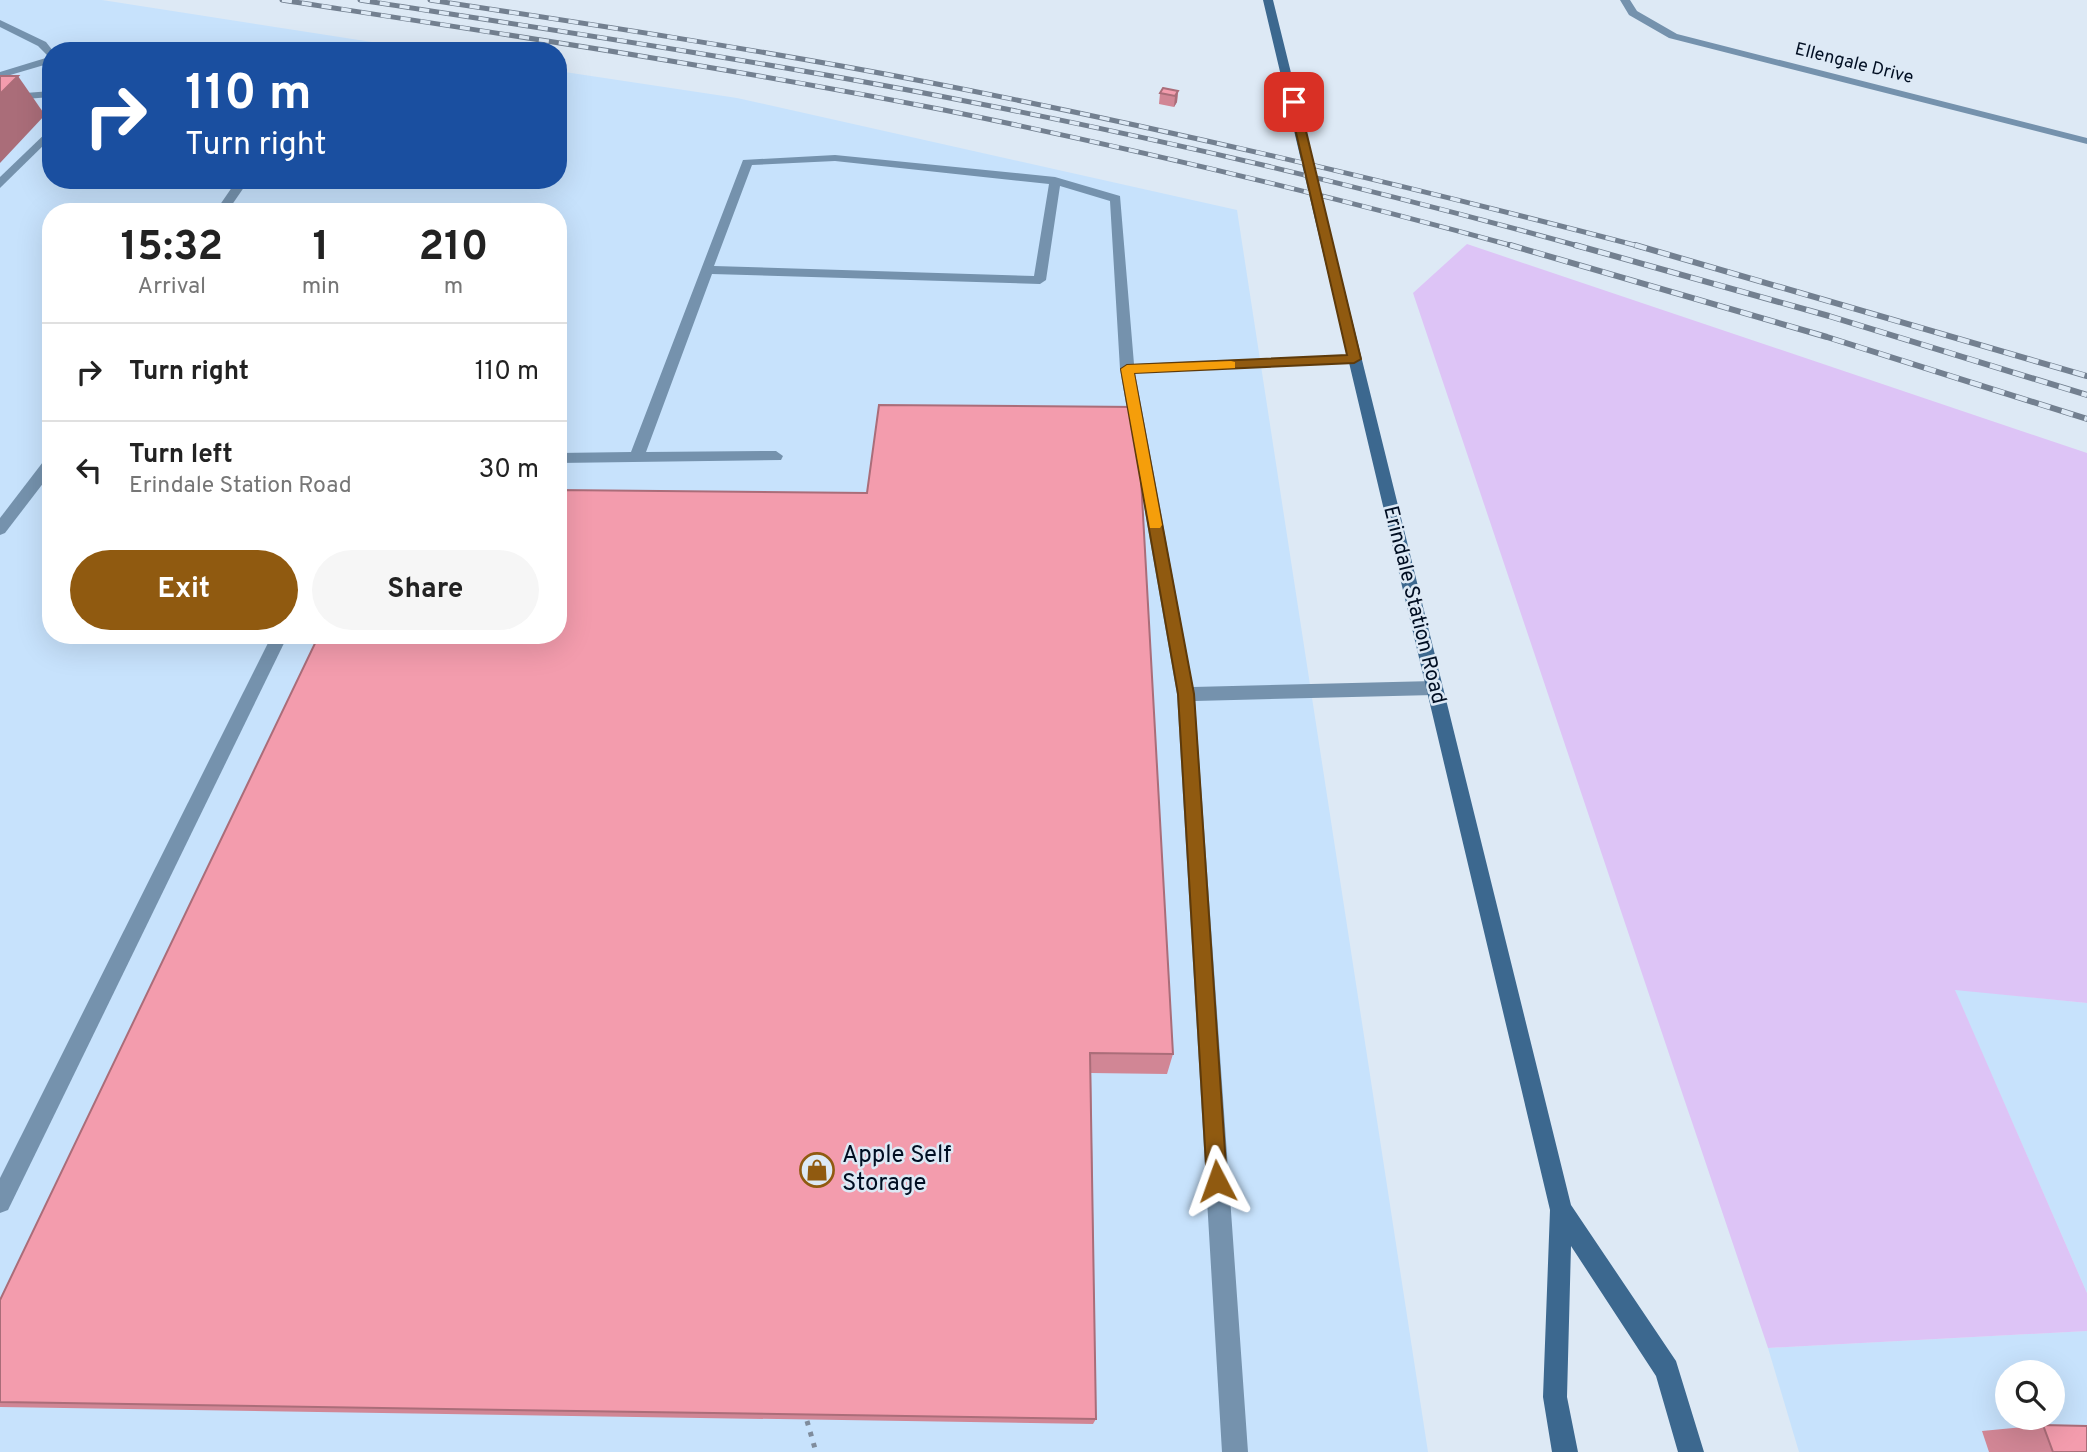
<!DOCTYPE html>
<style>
:root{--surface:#fff;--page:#f6f6f6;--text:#222;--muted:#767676;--line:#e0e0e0;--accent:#905a10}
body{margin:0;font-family:Overpass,sans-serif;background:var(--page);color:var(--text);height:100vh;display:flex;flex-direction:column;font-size:26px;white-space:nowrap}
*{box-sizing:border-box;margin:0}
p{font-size:23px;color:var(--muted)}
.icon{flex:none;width:38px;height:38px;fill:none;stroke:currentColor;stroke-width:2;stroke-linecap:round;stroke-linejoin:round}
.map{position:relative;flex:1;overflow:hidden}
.details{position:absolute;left:42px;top:203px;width:525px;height:441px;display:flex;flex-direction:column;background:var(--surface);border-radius:28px;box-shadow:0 7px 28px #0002}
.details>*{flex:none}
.guide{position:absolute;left:42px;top:42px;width:525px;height:147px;border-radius:28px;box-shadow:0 7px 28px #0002;background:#1a4fa0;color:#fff;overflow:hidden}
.buttons{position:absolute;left:1995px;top:1360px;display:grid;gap:14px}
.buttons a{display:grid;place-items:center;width:70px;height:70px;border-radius:50%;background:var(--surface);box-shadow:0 7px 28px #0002;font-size:35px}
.pin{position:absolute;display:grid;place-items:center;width:60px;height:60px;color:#fff;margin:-30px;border-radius:14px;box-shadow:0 4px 10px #0006}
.me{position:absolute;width:77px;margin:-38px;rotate:356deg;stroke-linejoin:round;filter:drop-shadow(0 0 5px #0008)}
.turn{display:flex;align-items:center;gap:24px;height:147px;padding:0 28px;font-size:32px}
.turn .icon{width:91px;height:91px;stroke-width:2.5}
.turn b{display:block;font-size:49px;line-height:60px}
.eta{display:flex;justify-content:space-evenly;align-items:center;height:119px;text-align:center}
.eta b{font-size:42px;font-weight:700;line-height:49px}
.primary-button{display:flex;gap:14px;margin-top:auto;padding:14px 28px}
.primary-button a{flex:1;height:80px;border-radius:42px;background:var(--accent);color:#fff;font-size:28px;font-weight:700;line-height:80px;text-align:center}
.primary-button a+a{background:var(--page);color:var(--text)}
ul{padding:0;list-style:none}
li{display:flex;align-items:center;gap:21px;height:98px;padding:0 28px;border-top:2px solid var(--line)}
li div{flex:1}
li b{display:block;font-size:26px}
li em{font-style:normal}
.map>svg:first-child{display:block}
</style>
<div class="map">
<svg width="2087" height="1452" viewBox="0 0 2087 1452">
<rect width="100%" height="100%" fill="#dde9f5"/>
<g fill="#c7e2fc" fill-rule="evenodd">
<path d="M0,0H102L430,51H51V180H558V71L737,98L1237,210L1428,1452H0ZM51,212H558V635H51Z"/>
<path d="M1954,989L2087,1003V1293Z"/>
<path d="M2087,1331V1452H1799L1768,1348ZM2007,1372H2053V1418H2007Z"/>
</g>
<path fill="#ddc4f6" d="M1467,244L2087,453V1003L1955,990L2087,1293V1331L1768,1348L1413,293Z"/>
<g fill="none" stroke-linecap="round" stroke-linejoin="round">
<path stroke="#7f8c9c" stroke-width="5" stroke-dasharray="4.5 7" stroke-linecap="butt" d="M807,1421L816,1452"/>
<g fill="#7592ad" fill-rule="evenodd">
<path d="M0,20L46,42L53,51H51V63L0,78V72L49,57L38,46L0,27Z"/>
<path d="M51,91V97L0,101V95Z"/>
<path d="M51,128V138L0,188V177Z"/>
<path d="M835,155L1055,177L1120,196L1134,364L1354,355L1361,359L1354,363L1135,373L1193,687L1434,681L1440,683L1443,688L1440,693L1434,695L1195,701L1248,1452H1222L1177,694L1120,369L1110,201L1060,186L1046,280L1040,284L712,274L646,452L776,451L783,456L781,460L558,463V453L631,452L743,160ZM835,161L1049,184L1034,276L714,266L752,165Z"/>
<path d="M237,180H249L227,212H215Z"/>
<path d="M51,457V473L5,533L0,535V518L46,458Z"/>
<path d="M272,635H288L8,1210L0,1213V1178Z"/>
</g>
<path fill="#7592ad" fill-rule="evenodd" d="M1620,0H1630L1637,11L1677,34L2087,138V144L1669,38L1629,15Z"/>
<path fill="#3c688f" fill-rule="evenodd" d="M1263,0H1273L1571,1205L1676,1361L1704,1452H1678L1656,1376L1571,1246L1567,1397L1578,1452H1552L1543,1397L1550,1210Z"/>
<g stroke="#738090" stroke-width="5">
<g id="rail-far1">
<path d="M282,0C503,34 725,67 944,110C1136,149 1327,195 1517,247"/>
<path d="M360,0C560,31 761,61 960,100C1168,140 1376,190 1582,247"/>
<path d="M430,0C596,25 762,50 927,82C1167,129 1405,185 1642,247"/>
</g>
</g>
<g stroke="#738090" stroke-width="6">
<g id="rail">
<path d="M1510,245L1827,337L2087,419"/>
<path d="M1575,245L1829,316L2087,395"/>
<path d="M1635,245L2087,376"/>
</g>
</g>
<use href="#rail-far1" stroke="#dde9f5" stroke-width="3.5" stroke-dasharray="10" stroke-linecap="butt"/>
<use href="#rail" stroke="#dde9f5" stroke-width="4.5" stroke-dasharray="12" stroke-linecap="butt"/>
</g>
<g fill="#d18695">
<path d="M1178,91L1177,102L1174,107L1159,104L1160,93Z"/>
<path d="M319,635L1173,1054L1167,1074L1091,1073L1096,1419L1093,1424L0,1407V1300Z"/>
<path d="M2043,1425L2087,1452H1989L1982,1431Z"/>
</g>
<g fill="#aa6d79">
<path d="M18,76L45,115L0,163V94Z"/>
<path d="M1178,91L1177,102L1174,107L1175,96Z"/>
</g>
<g fill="#f39cad" stroke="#aa6d79" stroke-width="2">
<path d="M0,76H18L0,94Z"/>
<path d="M1163,88L1178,91L1175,96L1160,93Z"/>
<path d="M879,405L1137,407L1173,1054L1090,1053L1096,1419L0,1402V1300L319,635H558V490L867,493Z"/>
<path d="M2043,1425L2087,1426V1452H2053Z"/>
</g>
<path fill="#905a10" stroke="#5e3a0a" stroke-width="2" d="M1294,99L1299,102L1361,359L1354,363L1134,373L1194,694L1227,1181L1224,1188L1217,1191L1210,1188L1207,1181L1178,694L1121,369L1127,365L1347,355L1289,102Z"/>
<path fill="#f59e0b" d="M1231,361L1235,362V368L1134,373L1162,525L1160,528H1150L1121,369L1127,365Z"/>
<defs>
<g id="shop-ring" transform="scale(1.75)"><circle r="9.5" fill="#dde9f5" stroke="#905a10" stroke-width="1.5"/><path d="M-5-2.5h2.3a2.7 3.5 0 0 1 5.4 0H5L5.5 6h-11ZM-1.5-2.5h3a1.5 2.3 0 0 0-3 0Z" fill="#905a10"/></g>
</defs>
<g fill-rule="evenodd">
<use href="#shop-ring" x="817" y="1170"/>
</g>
<g text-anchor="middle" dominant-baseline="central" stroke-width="5" stroke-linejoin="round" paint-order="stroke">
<g font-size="18" fill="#000e22" stroke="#dde9f5">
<text transform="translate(1854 64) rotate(14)">Ellengale Drive</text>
</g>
<g font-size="21" fill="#000e22" stroke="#dde9f5">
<text transform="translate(1414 605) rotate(76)">Erindale Station Road</text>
</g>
<g font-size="24" fill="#000e22" stroke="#dde9f5" text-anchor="start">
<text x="842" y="1156">Apple Self<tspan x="842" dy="28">Storage</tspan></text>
</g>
</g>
</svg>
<div class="buttons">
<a><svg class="icon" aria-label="search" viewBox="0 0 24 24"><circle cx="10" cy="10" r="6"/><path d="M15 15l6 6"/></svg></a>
</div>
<div class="pin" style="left:1294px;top:102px;background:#d93025"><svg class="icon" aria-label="arrive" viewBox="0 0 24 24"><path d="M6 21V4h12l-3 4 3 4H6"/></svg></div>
<svg class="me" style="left:1217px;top:1181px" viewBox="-20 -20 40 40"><path d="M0-17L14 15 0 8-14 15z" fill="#905a10" stroke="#fff" stroke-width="4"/></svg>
<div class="guide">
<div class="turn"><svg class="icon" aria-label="right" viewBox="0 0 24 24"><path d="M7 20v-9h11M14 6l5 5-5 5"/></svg><div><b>110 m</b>Turn right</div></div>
</div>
<section class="details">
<div class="eta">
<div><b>15:32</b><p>Arrival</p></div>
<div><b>1</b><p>min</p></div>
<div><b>210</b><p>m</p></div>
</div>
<ul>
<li><svg class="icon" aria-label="right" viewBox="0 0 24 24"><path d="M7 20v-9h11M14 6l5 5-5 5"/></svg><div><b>Turn right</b></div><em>110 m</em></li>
<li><svg class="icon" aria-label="left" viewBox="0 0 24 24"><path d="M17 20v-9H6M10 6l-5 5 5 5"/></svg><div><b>Turn left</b><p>Erindale Station Road</p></div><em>30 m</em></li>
</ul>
<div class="primary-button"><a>Exit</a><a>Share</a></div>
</section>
</div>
